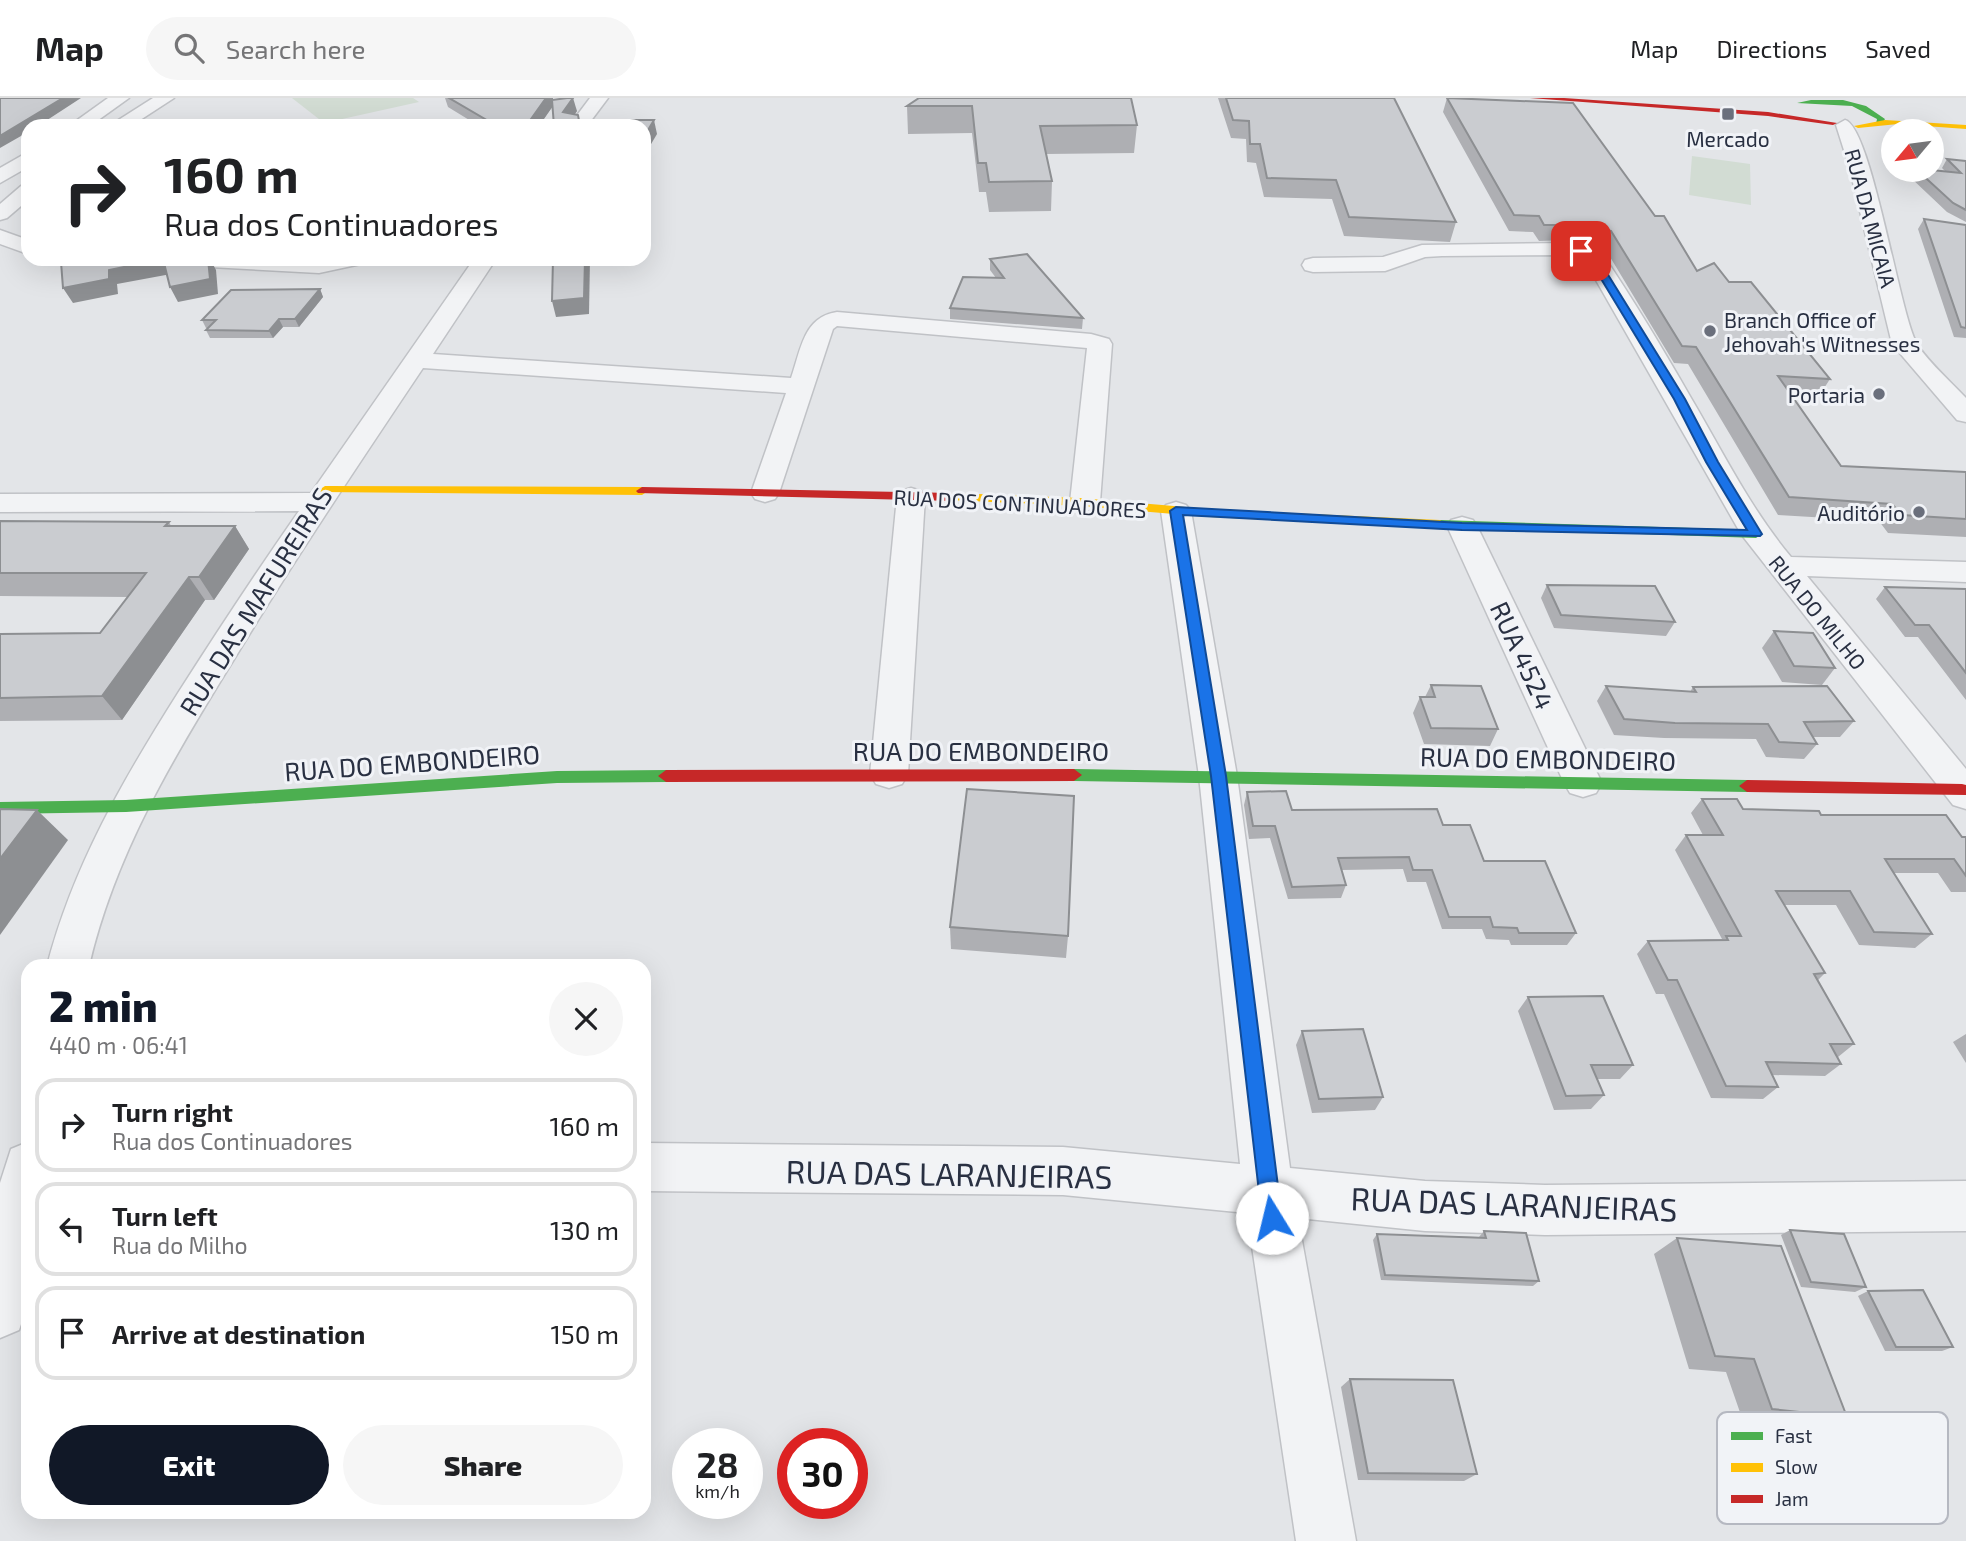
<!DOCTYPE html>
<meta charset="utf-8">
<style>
:root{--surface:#fff;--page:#f6f6f6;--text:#202124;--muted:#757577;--line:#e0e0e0;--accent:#111827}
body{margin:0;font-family:"Exo 2",sans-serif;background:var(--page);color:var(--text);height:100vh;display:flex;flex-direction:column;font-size:26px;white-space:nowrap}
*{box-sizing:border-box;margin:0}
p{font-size:23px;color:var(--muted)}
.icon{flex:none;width:38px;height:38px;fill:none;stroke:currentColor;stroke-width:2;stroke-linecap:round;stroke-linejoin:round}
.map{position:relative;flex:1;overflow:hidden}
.sheet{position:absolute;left:21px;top:861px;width:630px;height:560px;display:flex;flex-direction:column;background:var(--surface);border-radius:21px;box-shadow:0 7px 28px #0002}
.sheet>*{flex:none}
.hud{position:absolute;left:21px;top:21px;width:630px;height:147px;border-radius:21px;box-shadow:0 7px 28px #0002;background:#fff;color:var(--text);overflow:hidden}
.needle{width:46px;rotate:241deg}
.buttons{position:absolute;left:1881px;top:21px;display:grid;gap:14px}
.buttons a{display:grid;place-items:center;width:63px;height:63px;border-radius:50%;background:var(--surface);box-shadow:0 7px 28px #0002;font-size:35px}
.speed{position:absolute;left:672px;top:1330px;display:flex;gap:14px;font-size:35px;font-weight:700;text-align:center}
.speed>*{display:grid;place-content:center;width:91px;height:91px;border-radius:50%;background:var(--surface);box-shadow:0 7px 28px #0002;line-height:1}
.speed small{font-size:18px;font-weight:400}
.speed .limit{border:10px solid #d22;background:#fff;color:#111}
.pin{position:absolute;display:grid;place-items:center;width:60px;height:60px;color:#fff;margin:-30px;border-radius:14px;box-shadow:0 4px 10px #0006}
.me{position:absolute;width:77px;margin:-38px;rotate:351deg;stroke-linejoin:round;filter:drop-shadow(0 0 5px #0008)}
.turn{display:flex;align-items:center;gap:24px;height:147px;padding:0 28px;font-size:32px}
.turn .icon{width:91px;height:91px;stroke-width:2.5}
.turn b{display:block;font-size:49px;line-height:60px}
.round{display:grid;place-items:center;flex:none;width:74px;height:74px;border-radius:37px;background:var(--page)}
.overview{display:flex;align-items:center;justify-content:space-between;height:119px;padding:0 28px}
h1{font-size:42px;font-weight:800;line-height:52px;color:var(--accent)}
.primary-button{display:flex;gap:14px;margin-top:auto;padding:14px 28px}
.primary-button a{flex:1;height:80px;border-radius:42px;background:var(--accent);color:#fff;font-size:28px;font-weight:800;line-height:80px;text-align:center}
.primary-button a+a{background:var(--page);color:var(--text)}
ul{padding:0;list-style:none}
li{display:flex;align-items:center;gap:21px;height:94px;margin:0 14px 10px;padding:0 14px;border:4px solid var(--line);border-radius:21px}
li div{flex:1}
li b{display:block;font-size:26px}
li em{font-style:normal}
header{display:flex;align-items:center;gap:42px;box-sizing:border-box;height:98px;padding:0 35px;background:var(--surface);border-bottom:2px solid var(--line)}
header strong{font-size:33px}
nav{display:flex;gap:38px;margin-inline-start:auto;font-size:24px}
.search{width:490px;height:63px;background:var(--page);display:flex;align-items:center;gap:18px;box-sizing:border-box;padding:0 24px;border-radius:38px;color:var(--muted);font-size:26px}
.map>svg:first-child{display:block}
</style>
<header>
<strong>Map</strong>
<div class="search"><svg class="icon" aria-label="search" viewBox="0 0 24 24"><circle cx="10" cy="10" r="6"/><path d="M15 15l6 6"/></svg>Search here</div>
<nav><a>Map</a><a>Directions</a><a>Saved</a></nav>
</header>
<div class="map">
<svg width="1966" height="1443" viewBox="0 0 1966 1443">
<rect width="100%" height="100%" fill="#e3e5e8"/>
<g fill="#d2dcd3">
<path d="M292,0H413L419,4L324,25Z"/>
<path d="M1692,58L1750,66L1751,107L1689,97Z"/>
</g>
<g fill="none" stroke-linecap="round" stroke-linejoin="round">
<g stroke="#c0c2c6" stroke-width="3">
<g id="street">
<path d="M108,0H129L90,28H69Z"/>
<path d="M153,0H174L131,28H109Z"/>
<path d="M590,0H608L587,28H569Z"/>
<path d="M1845,22C1871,28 1899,212 1916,244C1924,260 1953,286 1966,300V324L1957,322L1892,246L1849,68L1836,27Z"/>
<path d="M28,54V69L0,85V70Z"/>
<path d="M28,86V102L7,120L0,122V106L21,88Z"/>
<path d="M0,132L28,142V156L0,146Z"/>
<path d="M1570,145L1601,154C1633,201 1663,251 1691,300C1723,354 1750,410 1791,459L1966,464V484L1807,478L1966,671V711L1953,707L1741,436L1585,163L1568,157L1442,158L1425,159L1385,173L1313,174L1305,172L1302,167L1305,162L1313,160L1383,159L1422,147Z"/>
<path d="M180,161H364L361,166L319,175L191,168L183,166Z"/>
<path d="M474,161H496L433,256L791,280C801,252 803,219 837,214L1091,236L1109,241L1112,246L1100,404L1095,410L1085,413L1075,410L1070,404L1087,250L837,228L833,231L779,395L775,401L765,404L755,401L751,395L786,295L423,270C358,367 293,464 233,563C173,660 115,756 89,868H47C73,768 123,682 178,595C217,534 257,473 299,413L0,414V396L311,395Z"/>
<path d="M911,390L921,393L925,399L908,676L902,686L889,690L876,686L870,676L897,399L901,393Z"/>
<path d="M1176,404L1186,407L1191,413L1237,678L1290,1070L1425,1083L1545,1087L1966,1083V1133L1545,1137L1425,1133L1298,1120L1356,1443H1296L1247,1115L1063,1097L644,1093V1045L1063,1049L1240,1066L1199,678L1161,413L1166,407Z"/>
<path d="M1462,419L1473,422L1477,428L1602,685L1596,695L1583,699L1570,695L1564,685L1447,428L1451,422Z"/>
<path d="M28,1044V1205L19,1232L0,1240V1085L11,1051Z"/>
</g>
</g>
<use href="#street" fill="#f2f3f5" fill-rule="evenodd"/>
<g fill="#4caf50" fill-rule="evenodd">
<path d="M1843,2L1866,8L1885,21L1882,26H1876L1877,21L1852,8L1797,5L1811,2Z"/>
<path d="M1440,422L1756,432L1762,436L1756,440L1436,429V423Z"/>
<path d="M1074,671L1747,682L1755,688L1747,694L1074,683L1066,677Z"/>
<path d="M666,672L674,678L666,684L557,685L126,714L0,716V704L126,702L557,673Z"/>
</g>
<g fill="#ffc107" fill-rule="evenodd">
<path d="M1885,22L1966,27V31L1898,26L1858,30L1854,28Z"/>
<path d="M325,388L642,389L648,393L642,397L321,394L319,392Z"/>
<path d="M953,395L1080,400L1209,411L1440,422L1446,426L1440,430L1209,419L1080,408L949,402V396Z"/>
</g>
<g fill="#c62828" fill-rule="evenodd">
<path d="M1530,0H1564L1768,14L1837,25L1833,27L1768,18Z"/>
<path d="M642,389L953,395L959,399L953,403L638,395L636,393Z"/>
<path d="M1074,671L1082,677L1074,683L666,684L658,678L666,672Z"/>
<path d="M1747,682L1962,686L1966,687V697L1747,694L1739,688Z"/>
</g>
</g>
<g fill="#aeafb3">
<path d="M445,0H553V2L577,13L575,16L581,28L552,9L539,28H479L448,9Z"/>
<path d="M919,0L1137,27L1134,55L1046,56L1052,83L1051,113L989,114L986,94H979L972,35L908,36L907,8Z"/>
<path d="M1218,0H1394L1456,124L1450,144L1344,138L1332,101L1264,99L1256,65L1247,64L1246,41L1231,40Z"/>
<path d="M1447,0L1655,118L1697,173L1729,184L1830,281L1819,298L1791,297L1841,368L1966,374V439L1888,435L1879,423L1778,417L1688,266L1674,265L1604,149L1570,142L1539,143L1533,134L1509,133L1443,14Z"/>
<path d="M1947,61L1966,63V124L1947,114L1910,79L1915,72L1945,73L1942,70Z"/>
<path d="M1924,121L1966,127V240L1954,239L1918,131Z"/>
<path d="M990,161L1083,220L1082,231L950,221V210L996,180L990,172Z"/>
<path d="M320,191L323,199L299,229H283L273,240H210L206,232L208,230H206L202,222Z"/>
<path d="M0,423L169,424L171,428H235L249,451L214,502H205L122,622L0,623V536L100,535L128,499L0,498Z"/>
<path d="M1547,487L1675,524L1666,538L1554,530L1541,500Z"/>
<path d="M1885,489L1966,491V602L1918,539H1905L1876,501Z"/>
<path d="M1774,533L1835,570L1822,587L1782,584L1762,550Z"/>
<path d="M1431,587L1498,631L1490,648L1424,646L1413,615L1420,599H1425Z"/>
<path d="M1606,588L1690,594L1693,589L1854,623L1840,639H1813L1817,646L1804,661L1766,659L1756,641L1664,640L1614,637L1597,603Z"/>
<path d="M1247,694L1292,712L1443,727L1484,763L1576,835L1567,847H1511L1509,842L1486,841L1482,831H1442L1426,784H1407L1403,771L1342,772L1346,787L1341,800L1288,801L1270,740L1249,741L1244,707Z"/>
<path d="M1702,701L1743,711L1821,717L1966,739V794H1951L1938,775H1894L1932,836L1915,850L1859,847L1836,807H1784L1825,875L1818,882L1854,946L1838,959L1841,966L1825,978L1772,977L1778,989L1763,1001L1711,1000L1664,896H1656L1637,856L1648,843L1722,841L1675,752L1686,737H1703L1691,715Z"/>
<path d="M950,829L1068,838L1066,860L951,851Z"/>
<path d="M1528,899L1633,967L1620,981H1597L1604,997L1591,1011L1554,1012L1518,913Z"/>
<path d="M1302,933L1383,999L1375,1012L1312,1015L1296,947Z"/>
<path d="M1966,936V965L1953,944Z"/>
<path d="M1790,1132L1866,1189L1855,1194L1801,1189L1781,1137Z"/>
<path d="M1484,1133L1539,1183L1533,1188L1381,1182L1373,1142L1377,1136L1479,1139Z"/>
<path d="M1677,1140L1847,1319L1816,1330L1743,1323L1726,1274L1689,1271L1654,1156Z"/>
<path d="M1868,1193L1953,1249L1942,1253H1885L1858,1198Z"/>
<path d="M1350,1281L1477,1376L1464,1383L1358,1382L1341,1289Z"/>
</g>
<g fill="#8d8f92">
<path d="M63,0H81L38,28H28V34L0,50V38Z"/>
<path d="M546,0H553V8L539,28H526Z"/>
<path d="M573,0L577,13L566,28L563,14Z"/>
<path d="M654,22L657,36L644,58V39Z"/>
<path d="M163,161L171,176L117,186L118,196L73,205L63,190L109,172Z"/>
<path d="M208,161H210L216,172L218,196L178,204L170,189Z"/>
<path d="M585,161H590L589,216L556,219L552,203Z"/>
<path d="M320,191L323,199L299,229L295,221Z"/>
<path d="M279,221L283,229L273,240L269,233Z"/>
<path d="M235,428L249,451L214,502L199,479Z"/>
<path d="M189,479L205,502L122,622L102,598Z"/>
<path d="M37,712L68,742L0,837V761Z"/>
</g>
<g fill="#caccd0" stroke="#8d8f92" stroke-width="2">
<path d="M0,0H63L0,38Z"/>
<path d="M449,0H546L526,28H497Z"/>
<path d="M567,0H573L563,14L578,17L580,28H554L552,2Z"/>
<path d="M919,0H1131L1137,27L1040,28L1052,83L989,84L986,65H978L972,8H907Z"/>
<path d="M1226,0H1394L1456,124L1349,119L1336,82L1267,80L1260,46H1250L1249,23L1233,22Z"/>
<path d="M1447,0L1573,5L1655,118H1664L1697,173L1714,165L1729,184H1751L1830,281L1778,278L1841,368L1966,374V421L1902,417L1892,406L1789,399L1696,249L1682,248L1611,133L1576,127H1544L1539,118L1514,117Z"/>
<path d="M602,22H654L644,39V28H598Z"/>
<path d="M1947,61L1966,63V112L1953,105L1917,72H1931L1961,75Z"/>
<path d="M1924,121L1966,127V230L1961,229Z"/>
<path d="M1027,156L1083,220L950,210L963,179L1004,180L990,161Z"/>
<path d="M65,161H208L210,181L170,189L163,161L109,172V181L63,190L61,164Z"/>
<path d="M553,161H585L584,200L552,203Z"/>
<path d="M320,191L295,221H279L269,233L206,232L216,222H202L231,192Z"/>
<path d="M0,423L169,424L165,428H235L199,479H189L102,598L0,600V536L100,535L146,475H0Z"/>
<path d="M1547,487L1655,488L1675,524L1561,517Z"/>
<path d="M1885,489L1966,491V575L1929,527H1915Z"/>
<path d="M1774,533L1813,535L1835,570L1794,568Z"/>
<path d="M1431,587L1481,588L1498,631L1431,630L1420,599H1435Z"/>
<path d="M1606,588L1696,594L1693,589L1827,588L1854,623L1804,624L1817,646L1779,644L1768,626L1675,625L1624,621Z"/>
<path d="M967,691L1074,698L1068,838L950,829Z"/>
<path d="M1286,693L1292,712L1437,711L1443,727H1470L1484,763H1545L1576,835H1519L1517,830L1493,829L1490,819H1449L1432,772H1413L1409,759L1338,760L1346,787L1292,789L1275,728H1253L1247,694Z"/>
<path d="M1702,701H1737L1743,711L1819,713L1821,717H1946L1962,739H1966V778L1954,761H1885L1932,836L1874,834L1850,793H1776L1825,875L1814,876L1854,946H1830L1841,966L1766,964L1778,989L1726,988L1677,882H1668L1648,843L1728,842L1726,838H1741L1686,737H1723Z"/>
<path d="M0,711L37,712L0,761Z"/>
<path d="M1603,898L1633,967H1591L1604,997L1566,998L1528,899Z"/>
<path d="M1363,931L1383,999L1319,1001L1302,933Z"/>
<path d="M1790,1132L1844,1136L1866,1189L1811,1184Z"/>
<path d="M1484,1133L1526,1135L1539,1183L1385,1177L1377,1136L1486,1140Z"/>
<path d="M1677,1140L1781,1148L1847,1319L1772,1311L1754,1261L1715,1258Z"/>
<path d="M1923,1192L1953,1249H1896L1868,1193Z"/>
<path d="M1350,1281L1453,1282L1477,1376L1368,1375Z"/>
</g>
<path fill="#1a73e8" stroke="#114b97" stroke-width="2" d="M1581,150L1597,159L1685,301L1718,364L1762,436L1760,438L1462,432L1183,417L1226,678L1282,1120L1279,1128L1272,1131L1265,1128L1262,1120L1211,678L1170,413L1176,409L1462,425L1747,432L1706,364L1674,301L1589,161L1576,153Z"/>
<g fill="#6a6f7c" stroke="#f1f3f7" stroke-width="2.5">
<rect x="1721" y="9" width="14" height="14" rx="3.5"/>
<circle cx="1710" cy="233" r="7"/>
<circle cx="1879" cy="296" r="7"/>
<circle cx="1919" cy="414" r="7"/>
</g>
<g text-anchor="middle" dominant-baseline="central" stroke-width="6" stroke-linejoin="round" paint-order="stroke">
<g font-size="21" fill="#293042" stroke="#f1f3f7" text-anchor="end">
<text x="1728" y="40" text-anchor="middle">Mercado</text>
<text x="1724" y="221" text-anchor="start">Branch Office of<tspan x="1724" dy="24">Jehovah's Witnesses</tspan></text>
<text x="1865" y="296">Portaria</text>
<text x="1905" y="414">Auditório</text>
</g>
<g font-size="21" fill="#293042" stroke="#f1f3f7">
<text transform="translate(1871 120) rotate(75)">RUA DA MICAIA</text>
<text transform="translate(1020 405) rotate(3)">RUA DOS CONTINUADORES</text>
<text transform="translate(1818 514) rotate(51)">RUA DO MILHO</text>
</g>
<g font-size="26" fill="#293042" stroke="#f1f3f7">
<text transform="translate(255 503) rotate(-58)">RUA DAS MAFUREIRAS</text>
<text transform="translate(1523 557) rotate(65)">RUA 4524</text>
<text x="981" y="652">RUA DO EMBONDEIRO</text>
<text transform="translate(1548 660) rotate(1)">RUA DO EMBONDEIRO</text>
<text transform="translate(412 664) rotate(-4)">RUA DO EMBONDEIRO</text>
</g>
<g font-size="32" fill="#293042" stroke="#f1f3f7">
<text transform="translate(949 1075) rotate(1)">RUA DAS LARANJEIRAS</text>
<text transform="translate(1514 1105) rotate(2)">RUA DAS LARANJEIRAS</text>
</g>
</g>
<rect x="1717" y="1314" width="231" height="112" rx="10" fill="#f1f3f7" stroke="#b5b8c1" stroke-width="2"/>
<rect x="1731" y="1334" width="32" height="8" fill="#4caf50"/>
<rect x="1731" y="1365" width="32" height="9" fill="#ffc107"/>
<rect x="1731" y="1397" width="32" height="8" fill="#c62828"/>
<g font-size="19" fill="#293042">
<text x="1775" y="1345">Fast</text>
<text x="1775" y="1376">Slow</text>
<text x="1775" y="1408">Jam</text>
</g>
</svg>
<div class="buttons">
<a><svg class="needle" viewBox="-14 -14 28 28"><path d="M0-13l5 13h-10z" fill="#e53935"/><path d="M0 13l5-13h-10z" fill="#757577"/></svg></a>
</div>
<div class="speed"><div>28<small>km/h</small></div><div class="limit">30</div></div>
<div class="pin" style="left:1581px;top:153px;background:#d93025"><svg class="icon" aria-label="arrive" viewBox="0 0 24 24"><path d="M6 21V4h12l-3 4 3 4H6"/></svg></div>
<svg class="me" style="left:1272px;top:1120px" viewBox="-20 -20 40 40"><circle r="19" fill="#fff"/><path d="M0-13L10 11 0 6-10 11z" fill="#1a73e8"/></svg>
<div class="hud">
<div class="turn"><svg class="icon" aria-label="right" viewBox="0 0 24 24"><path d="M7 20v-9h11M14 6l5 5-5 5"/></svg><div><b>160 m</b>Rua dos Continuadores</div></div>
</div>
<section class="sheet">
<div class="overview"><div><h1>2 min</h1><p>440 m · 06:41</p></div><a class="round"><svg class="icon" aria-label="close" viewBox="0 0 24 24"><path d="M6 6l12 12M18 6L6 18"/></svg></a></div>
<ul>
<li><svg class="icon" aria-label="right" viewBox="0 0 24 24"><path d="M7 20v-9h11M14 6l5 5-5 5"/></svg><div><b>Turn right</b><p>Rua dos Continuadores</p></div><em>160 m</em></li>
<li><svg class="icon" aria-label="left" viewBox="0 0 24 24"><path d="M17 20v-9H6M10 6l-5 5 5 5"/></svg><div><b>Turn left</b><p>Rua do Milho</p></div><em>130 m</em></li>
<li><svg class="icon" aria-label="arrive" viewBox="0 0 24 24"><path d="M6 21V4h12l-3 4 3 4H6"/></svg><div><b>Arrive at destination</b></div><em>150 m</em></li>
</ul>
<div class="primary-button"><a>Exit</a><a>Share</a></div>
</section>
</div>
